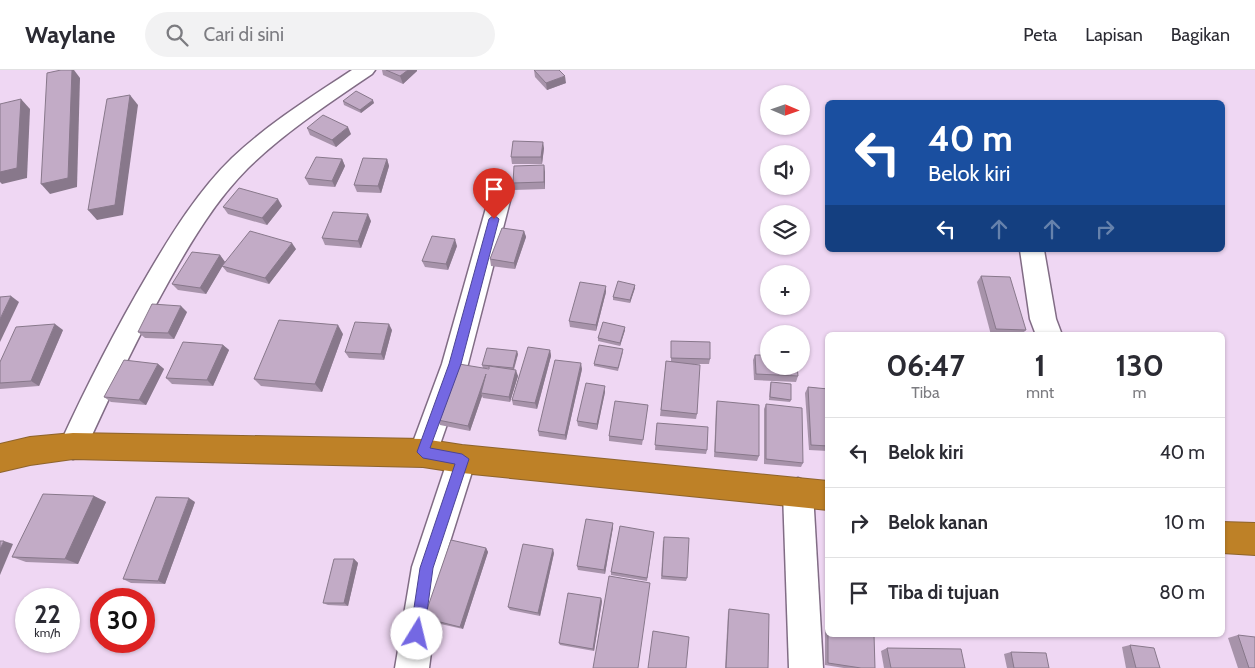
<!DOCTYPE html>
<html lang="id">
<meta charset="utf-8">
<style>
:root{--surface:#fff;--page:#f2f2f3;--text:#2b2b33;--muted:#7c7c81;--line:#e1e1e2}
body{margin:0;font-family:Cabin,sans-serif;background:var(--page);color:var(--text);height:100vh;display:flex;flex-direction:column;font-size:19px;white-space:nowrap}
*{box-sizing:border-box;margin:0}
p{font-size:16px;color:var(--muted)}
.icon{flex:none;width:28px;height:28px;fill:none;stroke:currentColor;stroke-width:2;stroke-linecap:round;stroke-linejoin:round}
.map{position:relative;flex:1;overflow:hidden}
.drawer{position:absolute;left:825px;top:262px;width:400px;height:305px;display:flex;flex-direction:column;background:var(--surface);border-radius:8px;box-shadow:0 1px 4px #0004}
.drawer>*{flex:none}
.hud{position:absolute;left:825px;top:30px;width:400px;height:152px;border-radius:8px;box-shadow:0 1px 4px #0004;background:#1a4fa0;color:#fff;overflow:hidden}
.needle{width:32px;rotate:92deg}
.tools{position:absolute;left:760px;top:15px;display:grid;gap:10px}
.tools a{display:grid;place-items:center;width:50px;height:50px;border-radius:50%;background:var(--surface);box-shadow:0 1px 4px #0004;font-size:25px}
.speed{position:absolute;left:15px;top:518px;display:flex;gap:10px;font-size:25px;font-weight:700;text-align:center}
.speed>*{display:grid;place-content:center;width:65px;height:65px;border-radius:50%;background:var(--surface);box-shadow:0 1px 4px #0004;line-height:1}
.speed small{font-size:12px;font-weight:400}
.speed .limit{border:8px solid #d22;background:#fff;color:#111}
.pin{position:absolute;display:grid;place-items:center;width:42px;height:42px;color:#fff;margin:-51px -21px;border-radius:50% 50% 50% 0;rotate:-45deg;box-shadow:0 0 5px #0007}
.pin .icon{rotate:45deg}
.me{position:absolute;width:55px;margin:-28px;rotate:9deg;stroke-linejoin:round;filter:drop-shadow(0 0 4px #0008)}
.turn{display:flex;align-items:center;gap:18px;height:105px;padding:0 20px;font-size:22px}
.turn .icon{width:65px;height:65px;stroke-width:2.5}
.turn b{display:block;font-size:35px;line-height:42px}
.lanes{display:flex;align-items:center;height:48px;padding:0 20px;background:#0003;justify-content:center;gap:25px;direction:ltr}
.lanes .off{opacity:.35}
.eta{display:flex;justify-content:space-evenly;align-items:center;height:85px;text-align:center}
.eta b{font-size:30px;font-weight:700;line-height:35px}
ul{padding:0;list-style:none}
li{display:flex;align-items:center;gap:15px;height:70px;padding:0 20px;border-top:1px solid var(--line)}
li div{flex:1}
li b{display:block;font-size:19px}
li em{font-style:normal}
header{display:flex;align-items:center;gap:30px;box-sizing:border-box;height:70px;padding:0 25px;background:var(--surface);border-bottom:1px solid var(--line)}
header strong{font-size:24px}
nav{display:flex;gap:28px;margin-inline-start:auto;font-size:18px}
.search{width:350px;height:45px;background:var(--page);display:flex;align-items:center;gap:12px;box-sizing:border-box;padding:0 18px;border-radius:28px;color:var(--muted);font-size:19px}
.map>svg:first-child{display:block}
</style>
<header>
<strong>Waylane</strong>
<div class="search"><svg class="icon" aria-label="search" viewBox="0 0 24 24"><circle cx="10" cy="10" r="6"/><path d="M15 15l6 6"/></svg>Cari di sini</div>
<nav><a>Peta</a><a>Lapisan</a><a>Bagikan</a></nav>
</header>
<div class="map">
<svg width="1255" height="598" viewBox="0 0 1255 598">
<rect width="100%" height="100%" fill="#efd7f3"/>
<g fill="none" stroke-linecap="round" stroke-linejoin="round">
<g stroke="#816c85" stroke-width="3">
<g id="street">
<path d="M352,0H375L372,4C329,33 285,62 248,98C216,130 192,170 170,209C138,266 110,325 83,385L73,389L63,385L59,376C86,317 115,260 148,204C172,163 198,121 232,88C268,54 311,27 352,0Z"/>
<path d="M499,123L507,125L510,131L468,294L437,383L433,392L423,396L413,392L409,383L442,294L488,131L491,125Z"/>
<path d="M1020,180H1044L1056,249L1062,265H1036L1030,249Z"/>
<path d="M462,376L472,380L476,389L442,497L429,598H395L412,497L448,389L452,380Z"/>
<path d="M798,408L808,412L813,422L823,598H789L783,422L788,412Z"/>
</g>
</g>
<g stroke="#8e642d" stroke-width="2">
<g id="highway">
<path d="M73,363L423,369L462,375L828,411V440L462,403L423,397L73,389L30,395L0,402V374L30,367Z"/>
<path d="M1222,452L1255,453V485L1222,483Z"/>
</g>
</g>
<use href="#street" fill="#fff" fill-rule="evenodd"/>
<use href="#highway" fill="#be8127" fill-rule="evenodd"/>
</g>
<g fill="#a793aa">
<path d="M382,0H417V1L403,14L383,5Z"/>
<path d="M534,0L566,13L547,20L535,7Z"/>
<path d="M343,31L374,33L361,43L344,35Z"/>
<path d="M307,58L351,64L336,77L310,65Z"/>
<path d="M544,78L542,94H512L511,87Z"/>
<path d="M342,89L345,96L335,117L309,115L305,108Z"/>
<path d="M387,89L389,96L381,123L357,122L354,115Z"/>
<path d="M545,102V119L514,120L513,113Z"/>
<path d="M282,136L267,155L228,144L223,137Z"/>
<path d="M371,151L361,178L325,175L322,168Z"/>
<path d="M524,161L526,167L515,199L491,196L490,189Z"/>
<path d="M457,176L448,200L425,197L422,191Z"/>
<path d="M296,179L269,214L227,202L222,196L206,224L178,220L172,214L220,185L225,192Z"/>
<path d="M981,206L1026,260L1021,265H991L977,212Z"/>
<path d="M635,218L630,233L613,230V227Z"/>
<path d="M606,222L596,261L570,257L569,251Z"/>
<path d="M187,242L174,269L145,268L138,262Z"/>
<path d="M63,260L39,316L0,319V292Z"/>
<path d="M392,260L384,290L349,288L345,282Z"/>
<path d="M625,260L620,276L598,271V268Z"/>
<path d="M343,264L322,322L261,316L254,309Z"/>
<path d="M671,271L710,289L709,294H694L697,344L696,349L660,346L666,291L671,292Z"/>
<path d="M223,275L229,280L213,316L172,314L166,308Z"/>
<path d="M550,280L551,286L537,339L513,335L512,330Z"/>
<path d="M623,282L618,301L594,296V294Z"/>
<path d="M518,284L514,300L518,306L510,332L483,328L482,326L470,361L440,355L438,350L489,299V298H483L482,295Z"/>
<path d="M755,285L798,306L796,312L754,310L753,290Z"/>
<path d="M158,294L164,299L146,335L111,332L104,327Z"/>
<path d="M582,299L566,370L539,366L538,361Z"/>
<path d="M771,312L791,330L790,332L769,330L770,315Z"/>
<path d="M808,317L828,319V381L809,380L805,323Z"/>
<path d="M605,322L597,360L578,356L577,351Z"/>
<path d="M717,331L759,386L757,391L714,387L716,337Z"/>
<path d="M766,334L803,393L801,397L764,394V339Z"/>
<path d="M648,335L642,375L609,371V366Z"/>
<path d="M657,353L707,380L706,384L655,380Z"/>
<path d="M94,426L106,432L78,494L26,492L12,487Z"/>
<path d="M195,432L165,514L131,513L123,509Z"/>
<path d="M613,453V457L605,504L578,500L577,496Z"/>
<path d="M654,462L647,511L611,505V502Z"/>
<path d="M663,470L687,508L686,511L661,509Z"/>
<path d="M486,478L488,482L463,559L427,551L424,548Z"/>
<path d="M554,483L540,546L510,540L508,537Z"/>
<path d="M354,489L358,493L348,536L328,535L323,533Z"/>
<path d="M602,531L594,581L560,575L559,573Z"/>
<path d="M729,539L768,598H725L728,542Z"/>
<path d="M828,550V565H874L875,598H844L825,595V553Z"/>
<path d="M1238,565L1255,598H1238L1228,568Z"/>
<path d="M1130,575L1160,598H1126L1122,577Z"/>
<path d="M887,578L965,598H884L881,581Z"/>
<path d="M1011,582L1049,598H1007L1004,584Z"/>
</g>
<g fill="#88788b">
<path d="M72,0H74L80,8L77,117L50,124L41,114Z"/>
<path d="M408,0H417V1L403,14L400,6Z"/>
<path d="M565,6L566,13L547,20L546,13Z"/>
<path d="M130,25L138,35L123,145L97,150L88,140Z"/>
<path d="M21,29L30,39L27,108L2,114L0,112V102Z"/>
<path d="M373,30L374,33L361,43L360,40Z"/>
<path d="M348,57L351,64L336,77L332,70Z"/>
<path d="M543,72L544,78L542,94L541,87Z"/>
<path d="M342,89L345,96L335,117L332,111Z"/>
<path d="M387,89L389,96L381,123L378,116Z"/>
<path d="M544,95L545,102V119L544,112Z"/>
<path d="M278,129L282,136L267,155L262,148Z"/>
<path d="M368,144L371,151L361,178L358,171Z"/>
<path d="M524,161L526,167L515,199L514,193Z"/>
<path d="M455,169L457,176L448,200L446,194Z"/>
<path d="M292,173L296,179L269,214L265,208Z"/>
<path d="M220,185L225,192L206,224L200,218Z"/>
<path d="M635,215V218L630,233V230Z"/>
<path d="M606,216V222L596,261V255Z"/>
<path d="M11,226L19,232L0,272V249Z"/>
<path d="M181,236L187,242L174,269L168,263Z"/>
<path d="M55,254L63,260L39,316L31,311Z"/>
<path d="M389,254L392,260L384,290L381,284Z"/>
<path d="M338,255L343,264L322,322L315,314Z"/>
<path d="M625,257V260L620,276V273Z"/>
<path d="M223,275L229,280L213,316L207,310Z"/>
<path d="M550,280L551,286L537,339L535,333Z"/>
<path d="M517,281L518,284L513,301V298Z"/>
<path d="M581,293L582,299L566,370L565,365Z"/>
<path d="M158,294L164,299L146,335L139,330Z"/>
<path d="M516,300L518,306L510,332L509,327Z"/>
<path d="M486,304L481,323L482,326L470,361L468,356Z"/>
<path d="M605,316V322L597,360V354Z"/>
<path d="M94,426L106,432L78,494L65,489Z"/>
<path d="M189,428L195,432L165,514L158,511Z"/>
<path d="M613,453V457L605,504L604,500Z"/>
<path d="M4,471L13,474L0,505V479Z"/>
<path d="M486,478L488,482L463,559L460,557Z"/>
<path d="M553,479L554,483L540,546L538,543Z"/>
<path d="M354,489L358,493L348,536L344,533Z"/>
<path d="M601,528L602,531L594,581L593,579Z"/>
</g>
<g fill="#c2abc6" stroke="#88788b">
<path d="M61,0H72L68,108L41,114L47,3Z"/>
<path d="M386,0H408L400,6Z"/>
<path d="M534,0H559L565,6L546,13Z"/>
<path d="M356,21L373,30L360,40L343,31Z"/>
<path d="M130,25L115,135L88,140L107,29Z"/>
<path d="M21,29L17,98L0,102V34Z"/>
<path d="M323,45L348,57L332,70L307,58Z"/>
<path d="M513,71L543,72L541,87H511Z"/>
<path d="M316,87L342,89L332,111L305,108Z"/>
<path d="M363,88L387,89L378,116L354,115Z"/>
<path d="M544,95V112L513,113L514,96Z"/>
<path d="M239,118L278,129L262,148L223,137Z"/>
<path d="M333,142L368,144L358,171L322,168Z"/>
<path d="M502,158L524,161L514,193L490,189Z"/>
<path d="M250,161L292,173L265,208L222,196Z"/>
<path d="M432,166L455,169L446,194L422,191Z"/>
<path d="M192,182L220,185L200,218L172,214Z"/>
<path d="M981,206L1010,207L1026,260L996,259Z"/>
<path d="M618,211L635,215L630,230L613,227Z"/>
<path d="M580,212L606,216L596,255L569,251Z"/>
<path d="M11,226L0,249V227Z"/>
<path d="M152,234L181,236L168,263L138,262Z"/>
<path d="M279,250L338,255L315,314L254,309Z"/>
<path d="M355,252L389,254L381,284L345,282Z"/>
<path d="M603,252L625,257L620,273L598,268Z"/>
<path d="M55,254L31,311L0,313V292L16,257Z"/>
<path d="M671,271L710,272V289L671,288Z"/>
<path d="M183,272L223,275L207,310L166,308Z"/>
<path d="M599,275L623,279L618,298L594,294Z"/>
<path d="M528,277L550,280L535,333L512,330Z"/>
<path d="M487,278L517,281L513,298L482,295Z"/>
<path d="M755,285H769V296H797L798,306L756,304Z"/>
<path d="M124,290L158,294L139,330L104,327Z"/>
<path d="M555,290L581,293L565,365L538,361Z"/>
<path d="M666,291L700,295L697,344L661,340Z"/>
<path d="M459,294L489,299V296L516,300L509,327L481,323L486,304L468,356L438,350Z"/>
<path d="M771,312L791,314V330L770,327Z"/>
<path d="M586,313L605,316L597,354L577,351Z"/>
<path d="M808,317L828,319V376L811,375Z"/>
<path d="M615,331L648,335L643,370L609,366Z"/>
<path d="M717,331L759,335V386L715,382Z"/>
<path d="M766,334L802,338L803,393L766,389Z"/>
<path d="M657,353L708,357L707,380L655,375Z"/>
<path d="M43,424L94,426L65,489L12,487Z"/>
<path d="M156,427L189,428L158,511L123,509Z"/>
<path d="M586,449L613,453L604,500L577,496Z"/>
<path d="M620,456L654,462L647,508L611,502Z"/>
<path d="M664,467L689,468L687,508L662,506Z"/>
<path d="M451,470L486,478L460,557L424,548Z"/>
<path d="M0,471H4L0,479Z"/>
<path d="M523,474L553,479L538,543L508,537Z"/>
<path d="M334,489H354L344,533H323Z"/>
<path d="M609,506L650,513L638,598H593Z"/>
<path d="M568,523L601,528L593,579L559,573Z"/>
<path d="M729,539L769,544L768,598H726Z"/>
<path d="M653,561L689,567L686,598H648Z"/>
<path d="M828,565H874L875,598H861L828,593Z"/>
<path d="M1238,565L1255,567V598H1249Z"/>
<path d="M1130,575L1154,578L1160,598H1136Z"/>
<path d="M887,578L961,579L965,598H891Z"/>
<path d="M1011,582L1046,583L1049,598H1014Z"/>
</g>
<path fill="#7468e3" stroke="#4b4494" d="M494,145L499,149L461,294L430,378L462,384L469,389L433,498L424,564L422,569L417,572L412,569L410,564L420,498L455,394L423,388L417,382L449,294L489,149Z"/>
</svg>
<div class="tools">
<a><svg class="needle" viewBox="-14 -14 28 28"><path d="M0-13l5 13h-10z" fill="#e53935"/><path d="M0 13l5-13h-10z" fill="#7c7c81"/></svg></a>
<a><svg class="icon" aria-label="sound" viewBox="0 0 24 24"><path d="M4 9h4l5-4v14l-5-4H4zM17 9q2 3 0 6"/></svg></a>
<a><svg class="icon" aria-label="layers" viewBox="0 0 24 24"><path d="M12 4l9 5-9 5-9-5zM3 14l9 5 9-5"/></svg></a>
<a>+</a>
<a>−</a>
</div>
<div class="speed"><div>22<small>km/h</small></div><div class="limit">30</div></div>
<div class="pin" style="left:494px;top:149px;background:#d93025"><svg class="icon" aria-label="arrive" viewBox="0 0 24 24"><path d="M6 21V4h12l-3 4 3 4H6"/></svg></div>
<svg class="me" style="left:417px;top:564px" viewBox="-20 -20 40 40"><circle r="19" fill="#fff"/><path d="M0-13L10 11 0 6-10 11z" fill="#7468e3"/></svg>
<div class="hud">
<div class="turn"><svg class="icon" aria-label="left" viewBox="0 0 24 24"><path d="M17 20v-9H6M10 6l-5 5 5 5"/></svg><div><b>40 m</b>Belok kiri</div></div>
<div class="lanes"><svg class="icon" aria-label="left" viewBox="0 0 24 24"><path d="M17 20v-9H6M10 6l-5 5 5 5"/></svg><svg class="icon off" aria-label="ahead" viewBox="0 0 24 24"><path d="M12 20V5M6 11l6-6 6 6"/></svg><svg class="icon off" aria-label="ahead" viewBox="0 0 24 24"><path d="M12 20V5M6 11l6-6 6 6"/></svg><svg class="icon off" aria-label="right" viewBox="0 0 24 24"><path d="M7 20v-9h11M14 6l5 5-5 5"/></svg></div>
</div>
<section class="drawer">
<div class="eta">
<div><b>06:47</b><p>Tiba</p></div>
<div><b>1</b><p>mnt</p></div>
<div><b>130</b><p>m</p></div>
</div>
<ul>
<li><svg class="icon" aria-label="left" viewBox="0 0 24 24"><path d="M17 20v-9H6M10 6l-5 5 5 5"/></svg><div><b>Belok kiri</b></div><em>40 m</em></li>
<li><svg class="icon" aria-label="right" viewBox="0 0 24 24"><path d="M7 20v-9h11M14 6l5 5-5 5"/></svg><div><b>Belok kanan</b></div><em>10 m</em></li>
<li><svg class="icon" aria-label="arrive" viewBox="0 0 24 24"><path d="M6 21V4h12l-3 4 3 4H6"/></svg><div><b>Tiba di tujuan</b></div><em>80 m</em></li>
</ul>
</section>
</div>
